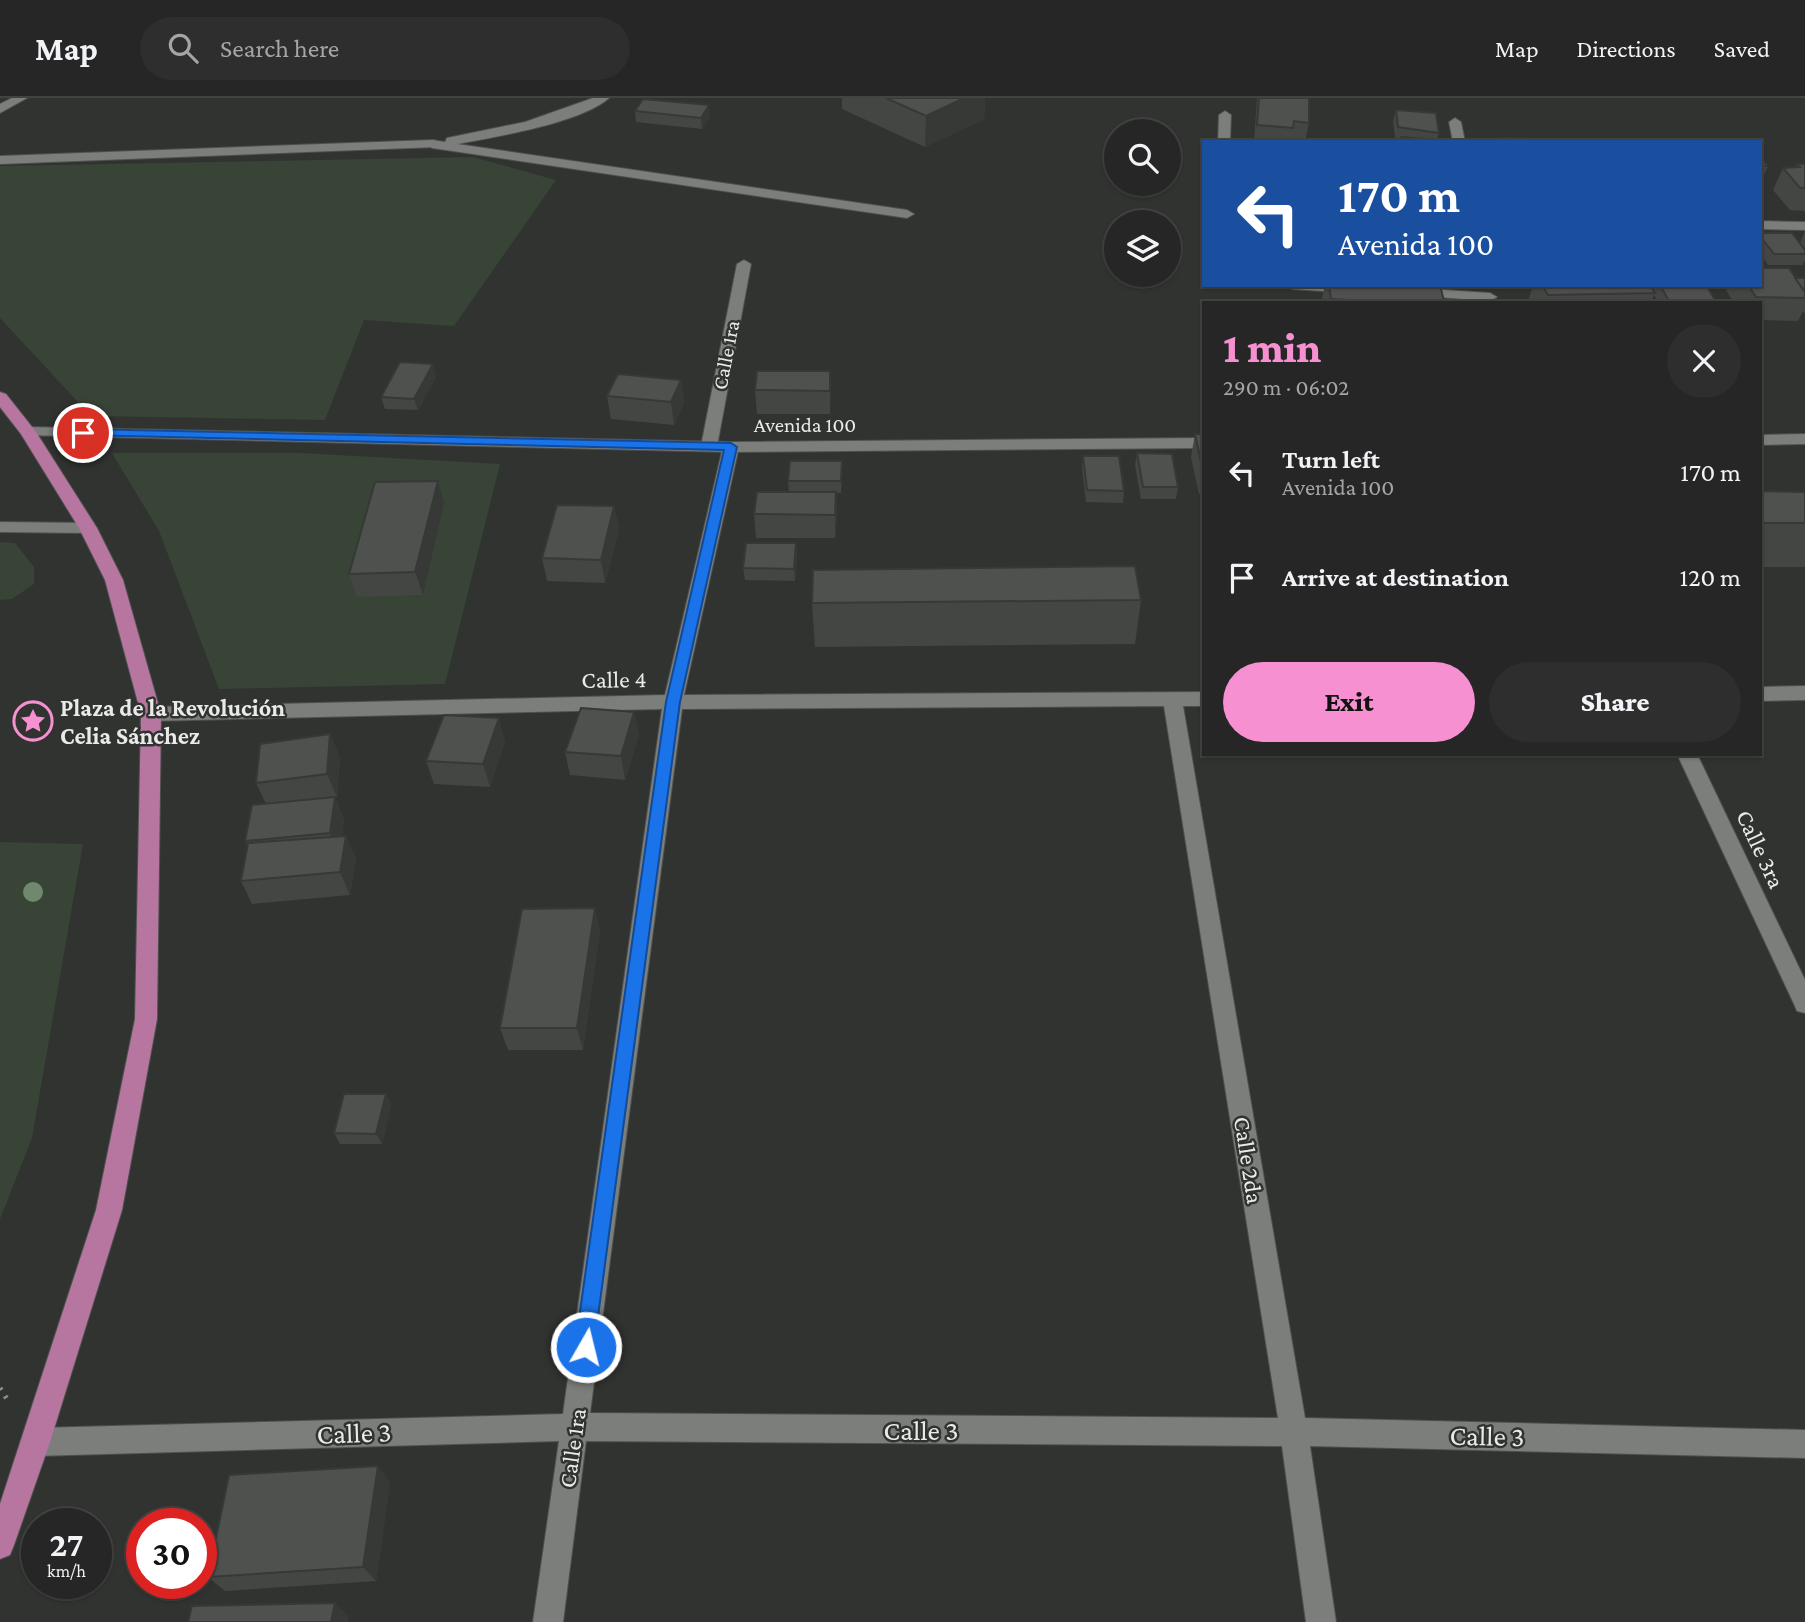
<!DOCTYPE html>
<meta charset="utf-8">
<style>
:root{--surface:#252625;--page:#2d2e2d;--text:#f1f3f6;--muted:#a3a5a7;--line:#424342;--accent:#f690d0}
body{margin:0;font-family:"Crimson Pro",serif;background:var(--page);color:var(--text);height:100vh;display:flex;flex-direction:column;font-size:26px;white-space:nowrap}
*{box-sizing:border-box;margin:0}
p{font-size:23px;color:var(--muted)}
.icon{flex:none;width:38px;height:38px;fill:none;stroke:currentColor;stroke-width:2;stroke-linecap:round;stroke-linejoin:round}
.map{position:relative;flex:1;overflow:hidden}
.drawer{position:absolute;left:1202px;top:203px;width:560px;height:455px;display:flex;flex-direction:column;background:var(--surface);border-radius:0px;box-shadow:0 2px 5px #0004,0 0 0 2px var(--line)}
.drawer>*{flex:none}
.guide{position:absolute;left:1202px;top:42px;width:560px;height:147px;border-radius:0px;box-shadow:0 2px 5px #0004,0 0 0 2px var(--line);background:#1a4fa0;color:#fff;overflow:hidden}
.buttons{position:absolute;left:1104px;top:21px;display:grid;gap:14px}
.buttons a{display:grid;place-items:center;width:77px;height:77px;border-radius:50%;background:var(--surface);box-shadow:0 2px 5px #0004,0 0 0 2px var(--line);font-size:35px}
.speed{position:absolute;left:21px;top:1410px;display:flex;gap:14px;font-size:35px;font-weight:700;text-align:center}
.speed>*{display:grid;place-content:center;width:91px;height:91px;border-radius:50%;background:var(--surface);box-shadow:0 2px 5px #0004,0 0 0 2px var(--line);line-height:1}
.speed small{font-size:18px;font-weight:400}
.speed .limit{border:10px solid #d22;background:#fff;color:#111}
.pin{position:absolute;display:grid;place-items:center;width:60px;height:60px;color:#fff;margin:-30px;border:4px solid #fff;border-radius:50%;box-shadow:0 2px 7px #0007}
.me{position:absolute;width:77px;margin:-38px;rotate:8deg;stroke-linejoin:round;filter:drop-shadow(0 0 5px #0008)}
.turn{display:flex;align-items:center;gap:24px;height:147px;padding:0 21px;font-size:32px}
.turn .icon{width:91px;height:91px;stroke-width:2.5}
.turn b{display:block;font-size:49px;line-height:60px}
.round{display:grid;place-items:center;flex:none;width:74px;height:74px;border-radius:37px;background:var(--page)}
.overview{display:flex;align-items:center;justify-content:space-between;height:119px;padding:0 21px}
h1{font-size:42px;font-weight:800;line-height:52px;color:var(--accent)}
.cta{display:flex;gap:14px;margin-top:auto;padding:14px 21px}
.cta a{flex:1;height:80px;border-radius:42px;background:var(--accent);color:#111;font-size:28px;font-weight:800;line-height:80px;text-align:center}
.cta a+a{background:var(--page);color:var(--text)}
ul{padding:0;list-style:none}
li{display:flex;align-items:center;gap:21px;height:105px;padding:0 21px}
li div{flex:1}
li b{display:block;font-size:26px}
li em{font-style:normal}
header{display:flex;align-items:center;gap:42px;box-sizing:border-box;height:98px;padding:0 35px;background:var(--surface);border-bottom:2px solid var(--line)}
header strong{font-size:33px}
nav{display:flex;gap:38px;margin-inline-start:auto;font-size:24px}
.search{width:490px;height:63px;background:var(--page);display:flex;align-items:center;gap:18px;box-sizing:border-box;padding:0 24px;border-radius:38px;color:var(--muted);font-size:26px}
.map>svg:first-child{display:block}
</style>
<header>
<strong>Map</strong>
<div class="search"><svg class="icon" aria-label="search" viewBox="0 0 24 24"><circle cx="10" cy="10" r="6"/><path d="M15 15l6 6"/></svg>Search here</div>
<nav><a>Map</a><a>Directions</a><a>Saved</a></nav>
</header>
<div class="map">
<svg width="1805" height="1524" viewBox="0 0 1805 1524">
<rect width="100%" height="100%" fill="#313331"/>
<g fill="#374436">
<path d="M473,59L556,82L454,228L364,222L325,322L91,318L0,220V68Z"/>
<path d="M112,355H300L500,366L445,586L219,591L159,433Z"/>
<path d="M0,444L15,445L34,469V486L12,501L0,502Z"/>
<path d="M0,744L83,746L32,1040L0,1121Z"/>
</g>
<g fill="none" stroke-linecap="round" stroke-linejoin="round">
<g stroke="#4f514f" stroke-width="2">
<path id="service" d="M593,0H609C581,25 495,39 457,46L907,112L914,116L907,120L432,50L426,46L432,42L445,44L447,40L525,24Z"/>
</g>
<g stroke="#4f514f" stroke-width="2">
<g id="minor">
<path d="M12,0H27L0,15V6Z"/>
<path d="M1225,13L1231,17L1230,44H1218L1219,17Z"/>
<path d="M1455,20L1461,24L1465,44H1453L1449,24Z"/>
<path d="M432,42L437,43V49L0,66V58Z"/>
<path d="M1760,123L1805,124V132L1760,131Z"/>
<path d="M744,162L751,166L717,348L709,353L701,348L737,166Z"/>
<path d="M1285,187H1354L1359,191L1352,195L1292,191Z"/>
<path d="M1415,190L1490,195L1497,199L1490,203L1410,197L1408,194Z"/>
<path d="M731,344L739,349L684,597L1204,594V608H1183L1305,1320L1805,1332V1360L1310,1348L1336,1524H1306L1282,1348L586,1343L563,1524H533L559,1343L36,1358L26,1354L22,1344L26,1334L36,1330L563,1316L662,611L151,623L144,621L141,616L144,611L151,609L665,597L723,349ZM1164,608L1278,1320L590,1315L682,611Z"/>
<path d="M1805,588V602L1760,603V589Z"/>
<path d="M1677,656H1697L1805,882V915L1797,913L1794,906Z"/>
</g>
</g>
<g stroke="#4f514f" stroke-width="2">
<g id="tertiary">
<path d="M28,329L731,344L1204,340V350L731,354L22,337L20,334Z"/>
<path d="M1805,336V346L1760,347V337Z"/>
<path d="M0,424L88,425L97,430L88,435L0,434Z"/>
</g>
</g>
<g stroke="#4f514f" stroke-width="2">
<path id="primary" d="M0,294L6,296L36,334L97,430L123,482L161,616L157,921L122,1112L50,1344L14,1447L10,1457L0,1461V1406L96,1112L135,921L141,616L105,482L79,430L21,336L0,309Z"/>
</g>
<path stroke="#8b8d8b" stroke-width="5" stroke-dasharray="2.5 7" stroke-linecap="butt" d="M0,1290L7,1301"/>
<use href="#service" fill="#7c7e7c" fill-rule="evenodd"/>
<use href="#minor" fill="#7c7e7c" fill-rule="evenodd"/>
<use href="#tertiary" fill="#7c7e7c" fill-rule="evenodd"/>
<use href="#primary" fill="#b776a0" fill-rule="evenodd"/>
</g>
<circle fill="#70886e" cx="33" cy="794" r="10"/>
<g fill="#444644">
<path d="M842,0H985L984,21L925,49L842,11Z"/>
<path d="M1257,0H1309V25L1305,44H1254Z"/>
<path d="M1396,12L1439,35L1437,42L1438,44H1400L1401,41L1395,40L1393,23Z"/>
<path d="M635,13L710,18L702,31L636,24Z"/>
<path d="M1760,59L1768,68L1760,86Z"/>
<path d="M1797,66H1805V113L1790,112L1773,92L1783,70H1795Z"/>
<path d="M1805,133V152L1800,145Z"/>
<path d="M1760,135L1805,152V162L1803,167H1768L1761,157L1760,158Z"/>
<path d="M1795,180H1805V216L1803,213L1798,223L1760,222V205H1734L1726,192L1728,187H1760Z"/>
<path d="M1325,187H1440L1444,203V205H1323L1322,200Z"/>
<path d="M1533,187H1650L1652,191L1654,187H1706L1717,205H1659L1654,197L1651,205H1531L1529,200Z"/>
<path d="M830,273V316H757L755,292Z"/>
<path d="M436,278L418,312L385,311L381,299Z"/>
<path d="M681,282L684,305L674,327L611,321L607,298Z"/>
<path d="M1195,336H1204V396H1199L1191,359Z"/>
<path d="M1137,355L1178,389L1176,401H1141L1135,367Z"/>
<path d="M1083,358L1124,393L1123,405L1086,404L1082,370Z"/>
<path d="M842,363L841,395H836L837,418L835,440H756L754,416L789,394L788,383Z"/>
<path d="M1760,393L1805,394V469H1760Z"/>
<path d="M444,406L423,497L357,499L349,476Z"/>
<path d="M614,408L619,431L605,485L547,483L542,460Z"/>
<path d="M796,445L797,457L795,483L745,482L743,470Z"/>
<path d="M1141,502L1135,546L815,549L812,505Z"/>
<path d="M634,614L639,637L625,682L570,677L565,654Z"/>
<path d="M330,636L340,660L337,699L332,700L335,699L344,722L342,738H346L356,761L350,797L252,806L241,783L248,748L245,743L266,706L256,685Z"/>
<path d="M505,643L490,689L434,686L426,663Z"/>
<path d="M600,833L583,952H508L500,930Z"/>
<path d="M386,996L391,1007L382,1046H340L334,1035Z"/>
<path d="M390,1384L376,1483L225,1493L208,1479Z"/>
</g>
<g fill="#373937">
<path d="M964,0H985L984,21L925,49L926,18Z"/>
<path d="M709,7L710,18L702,31L701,20Z"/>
<path d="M433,266L436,278L418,312L414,301Z"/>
<path d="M830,273L831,296L830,316Z"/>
<path d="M681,282L684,305L674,327L671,304Z"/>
<path d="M438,383L444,406L423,497L415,474Z"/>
<path d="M836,394L837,418L835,440V417Z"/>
<path d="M614,408L619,431L605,485L601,462Z"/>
<path d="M796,445L797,457L795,483L794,471Z"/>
<path d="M634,614L639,637L625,682L621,658Z"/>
<path d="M499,620L505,643L490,689L483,666Z"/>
<path d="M330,636L340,660L337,699L327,676Z"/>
<path d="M335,699L344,722L340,758L330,735Z"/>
<path d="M346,738L356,761L350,797L340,774Z"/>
<path d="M595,810L600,833L583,952L577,930Z"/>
<path d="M386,996L391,1007L382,1046L376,1036Z"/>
<path d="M378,1368L390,1384L376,1483L363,1469Z"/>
<path d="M335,1505L349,1518L348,1524H331Z"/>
</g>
<g fill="#4f514f" stroke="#373937" stroke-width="2">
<path d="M886,0H964L926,18Z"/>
<path d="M1259,0H1309V25L1294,23L1293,30L1257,27Z"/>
<path d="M643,1L709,7L701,20L635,13Z"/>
<path d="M1396,12L1436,15L1439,35L1398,29Z"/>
<path d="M1401,39L1438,42V44H1402Z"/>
<path d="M1503,40L1534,41L1535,44H1504Z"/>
<path d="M1760,59L1768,68H1760Z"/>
<path d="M1797,66H1805V90H1800L1783,70L1800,69Z"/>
<path d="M1760,135H1792L1805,152V156H1774L1760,138Z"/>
<path d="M1760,170H1789L1805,194V200L1756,199L1748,187H1760Z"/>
<path d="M1795,180H1805V194Z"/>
<path d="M1329,187H1440L1444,203H1429L1430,205H1349L1348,202L1331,201Z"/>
<path d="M1542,187H1650L1655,195L1548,197Z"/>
<path d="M1660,187H1706L1717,205H1670Z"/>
<path d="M400,264L433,266L414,301L381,299Z"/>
<path d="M757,273H830V293L755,292Z"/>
<path d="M618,276L681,282L671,304L607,298Z"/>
<path d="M1195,336H1204V373H1203Z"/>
<path d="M1137,355L1172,356L1178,389H1143Z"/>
<path d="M1083,358H1119L1124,393L1087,392Z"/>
<path d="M790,363H842L841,383H788Z"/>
<path d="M438,383L415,474L349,476L375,384Z"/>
<path d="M1760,393L1805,394V425H1760Z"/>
<path d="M757,394H836L835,417L754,416Z"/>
<path d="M557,407L614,408L601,462L542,460Z"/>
<path d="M746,445H796L794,471L743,470Z"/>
<path d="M1135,468L1141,502L812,505L813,472Z"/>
<path d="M581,610L634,614L621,658L565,654Z"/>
<path d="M444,617L499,620L483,666L426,663Z"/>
<path d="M330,636L327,676L256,685L260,646Z"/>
<path d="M335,699L330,735L245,743L252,707Z"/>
<path d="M346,738L340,774L241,783L248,745Z"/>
<path d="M595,810L577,930H500L522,811Z"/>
<path d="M344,996H386L376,1036L334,1035Z"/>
<path d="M378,1368L363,1469L208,1479L229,1377Z"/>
<path d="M335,1505L331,1524H188L192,1508Z"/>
</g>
<path fill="#1a73e8" stroke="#114b97" stroke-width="2" d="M83,331L731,345L737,349L680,604L593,1256L586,1259L578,1256L575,1249L666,604L724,352L79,337L77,335Z"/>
<defs>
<g id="sight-ring" transform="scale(2.0125)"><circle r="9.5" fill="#313331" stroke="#f690d0" stroke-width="1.5"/><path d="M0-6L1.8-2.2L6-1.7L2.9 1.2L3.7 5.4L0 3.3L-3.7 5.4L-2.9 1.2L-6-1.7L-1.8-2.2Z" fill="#f690d0"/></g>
</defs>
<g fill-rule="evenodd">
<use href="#sight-ring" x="33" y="623"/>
</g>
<g text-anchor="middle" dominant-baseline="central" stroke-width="5" stroke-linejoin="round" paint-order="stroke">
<g font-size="21" fill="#e9eae9" stroke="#313331">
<text transform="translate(726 257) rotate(-79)">Calle 1ra</text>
<text x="805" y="327">Avenida 100</text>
</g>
<g font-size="24" fill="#e9eae9" stroke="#313331">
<text transform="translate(614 581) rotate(-1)">Calle 4</text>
<text transform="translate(1761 751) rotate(65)">Calle 3ra</text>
<text transform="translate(1249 1062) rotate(81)">Calle 2da</text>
<text transform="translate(572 1350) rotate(-82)">Calle 1ra</text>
</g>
<g font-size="24" font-weight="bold" fill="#e9eae9" stroke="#313331" text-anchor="start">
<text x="60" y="609">Plaza de la Revolución<tspan x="60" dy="28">Celia Sánchez</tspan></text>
</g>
<g font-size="28" fill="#e9eae9" stroke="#313331">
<text x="921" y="1332">Calle 3</text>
<text transform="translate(354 1335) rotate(-2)">Calle 3</text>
<text transform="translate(1487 1338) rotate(1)">Calle 3</text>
</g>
</g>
</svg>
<div class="buttons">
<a><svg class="icon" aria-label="search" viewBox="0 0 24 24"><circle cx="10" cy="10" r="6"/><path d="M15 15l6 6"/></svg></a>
<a><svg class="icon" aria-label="layers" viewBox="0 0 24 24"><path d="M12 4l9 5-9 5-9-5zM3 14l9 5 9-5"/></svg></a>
</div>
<div class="speed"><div>27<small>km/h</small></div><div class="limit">30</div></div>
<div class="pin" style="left:83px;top:335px;background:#d93025"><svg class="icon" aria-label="arrive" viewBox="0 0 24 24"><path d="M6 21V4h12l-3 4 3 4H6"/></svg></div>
<svg class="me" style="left:586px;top:1249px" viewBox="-20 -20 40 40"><circle r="17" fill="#1a73e8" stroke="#fff" stroke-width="3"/><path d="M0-11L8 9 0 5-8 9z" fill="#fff"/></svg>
<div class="guide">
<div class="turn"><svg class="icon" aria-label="left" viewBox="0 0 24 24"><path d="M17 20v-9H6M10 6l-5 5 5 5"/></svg><div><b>170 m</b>Avenida 100</div></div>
</div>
<section class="drawer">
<div class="overview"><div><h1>1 min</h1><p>290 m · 06:02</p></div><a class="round"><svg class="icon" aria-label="close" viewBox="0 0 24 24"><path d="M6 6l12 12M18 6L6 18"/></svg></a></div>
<ul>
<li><svg class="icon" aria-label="left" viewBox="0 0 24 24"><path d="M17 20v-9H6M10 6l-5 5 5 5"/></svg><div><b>Turn left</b><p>Avenida 100</p></div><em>170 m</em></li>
<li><svg class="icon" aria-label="arrive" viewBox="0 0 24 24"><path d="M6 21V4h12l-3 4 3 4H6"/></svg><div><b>Arrive at destination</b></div><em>120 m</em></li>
</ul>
<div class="cta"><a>Exit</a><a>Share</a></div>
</section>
</div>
